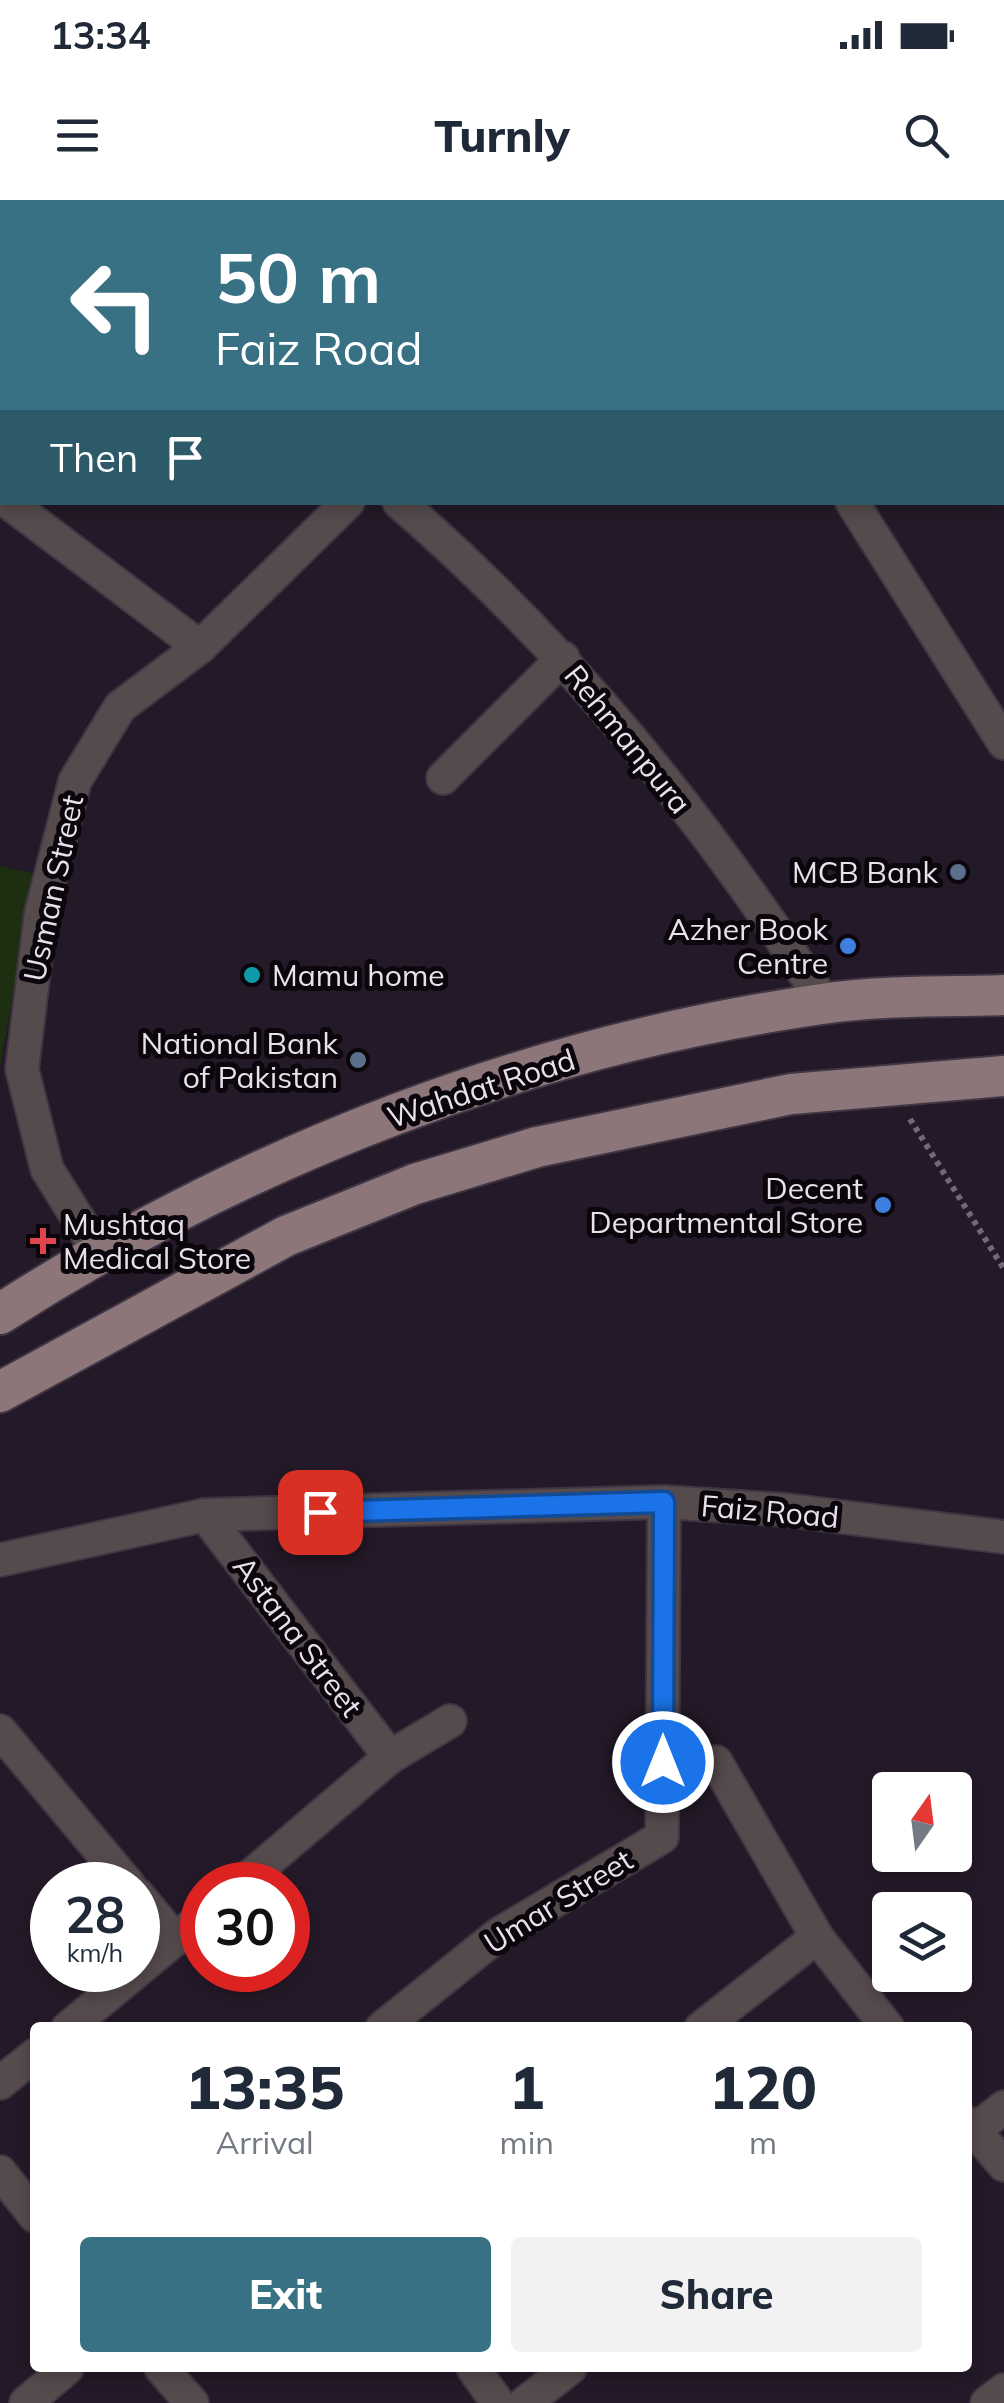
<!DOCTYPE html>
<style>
:root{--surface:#fff;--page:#f2f2f3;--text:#1f2937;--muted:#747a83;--accent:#387184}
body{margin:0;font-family:Mulish,sans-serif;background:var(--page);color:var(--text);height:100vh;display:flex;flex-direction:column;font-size:38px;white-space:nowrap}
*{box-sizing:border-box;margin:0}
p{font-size:32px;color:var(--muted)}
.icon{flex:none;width:55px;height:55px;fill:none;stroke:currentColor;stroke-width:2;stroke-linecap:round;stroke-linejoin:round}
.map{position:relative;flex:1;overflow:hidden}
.side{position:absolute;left:30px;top:1822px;width:942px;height:350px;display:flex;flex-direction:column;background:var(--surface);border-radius:10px;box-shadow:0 5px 15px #0003}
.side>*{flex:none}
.guide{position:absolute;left:0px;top:0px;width:1005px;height:305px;box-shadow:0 5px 15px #0003;background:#387184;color:#fff;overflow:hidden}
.needle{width:65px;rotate:14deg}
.tools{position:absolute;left:872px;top:1572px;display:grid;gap:20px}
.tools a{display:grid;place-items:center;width:100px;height:100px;border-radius:10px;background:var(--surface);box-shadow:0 5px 15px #0003;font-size:50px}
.speed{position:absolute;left:30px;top:1662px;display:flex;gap:20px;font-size:50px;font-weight:700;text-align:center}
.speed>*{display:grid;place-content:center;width:130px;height:130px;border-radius:50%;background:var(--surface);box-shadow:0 5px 15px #0003;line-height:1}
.speed small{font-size:25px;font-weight:400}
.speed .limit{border:15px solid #d22;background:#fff;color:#111}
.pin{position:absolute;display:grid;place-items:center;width:85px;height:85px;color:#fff;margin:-42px;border-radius:20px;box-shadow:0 5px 15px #0006}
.me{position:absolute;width:110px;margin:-55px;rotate:0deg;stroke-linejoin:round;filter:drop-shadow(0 0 8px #0008)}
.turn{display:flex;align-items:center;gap:35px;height:210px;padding:0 50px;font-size:45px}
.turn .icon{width:130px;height:130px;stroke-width:2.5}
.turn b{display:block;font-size:70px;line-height:85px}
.then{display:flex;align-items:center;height:95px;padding:0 50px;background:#0003;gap:20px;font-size:38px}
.eta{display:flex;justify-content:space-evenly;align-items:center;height:170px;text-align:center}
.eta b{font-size:60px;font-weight:800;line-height:70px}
.action{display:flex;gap:20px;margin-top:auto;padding:20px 50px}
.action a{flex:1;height:115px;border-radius:10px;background:var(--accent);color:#fff;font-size:40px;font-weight:800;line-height:115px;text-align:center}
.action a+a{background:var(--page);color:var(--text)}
.status{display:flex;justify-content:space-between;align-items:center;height:70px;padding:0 50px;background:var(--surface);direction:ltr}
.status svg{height:28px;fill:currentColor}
header{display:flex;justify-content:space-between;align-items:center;height:130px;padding:0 50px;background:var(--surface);font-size:45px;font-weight:800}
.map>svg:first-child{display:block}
</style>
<div class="status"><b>13:34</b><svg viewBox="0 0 49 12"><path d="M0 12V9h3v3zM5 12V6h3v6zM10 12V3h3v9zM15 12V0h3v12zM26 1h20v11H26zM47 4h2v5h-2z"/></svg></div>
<header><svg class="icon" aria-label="menu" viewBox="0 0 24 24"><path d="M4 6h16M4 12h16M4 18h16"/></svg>Turnly<svg class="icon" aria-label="search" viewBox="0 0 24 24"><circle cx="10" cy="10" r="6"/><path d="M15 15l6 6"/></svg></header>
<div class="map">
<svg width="1004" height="2203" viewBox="0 0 1004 2203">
<rect width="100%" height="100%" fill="#241928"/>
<path fill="#1e2e11" d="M0,666L34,674L0,868Z"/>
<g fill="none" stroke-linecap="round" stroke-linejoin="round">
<g stroke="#3f3543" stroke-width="36">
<g id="minor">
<path d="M164,0L168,2"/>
<path d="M954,0L955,2"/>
<path d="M0,21L2,23"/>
<path d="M1002,92L1004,95"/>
<path d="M0,274L2,271"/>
<path d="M8,302L200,447"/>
<path d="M399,302C567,447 704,618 824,803"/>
<path d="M852,302L1004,543"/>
<path d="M443,578L563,458"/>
<path d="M98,1051L47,969L22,869L41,713L75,581L120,507L200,447L348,302"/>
<path d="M205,1315L390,1557"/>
<path d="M0,1360L205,1315L664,1302L786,1310L1004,1337"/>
<path d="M0,1531L129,1685"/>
<path d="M716,1562L817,1737L888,1828"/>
<path d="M240,1685L390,1557L450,1521"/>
<path d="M138,1695L175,1740"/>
<path d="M68,1828L202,1717"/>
<path d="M382,1828L499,1734L662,1637L664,1302"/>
<path d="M701,1828L817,1737"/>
<path d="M0,1883L35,1855"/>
<path d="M968,1923L1004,1965"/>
<path d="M974,1931L1004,1907"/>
<path d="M0,1972L35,2016"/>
<path d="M161,2168L192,2203"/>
<path d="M473,2168L498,2203"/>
<path d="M26,2203L67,2168"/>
<path d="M525,2203L570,2168"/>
<path d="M987,2203L1004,2190"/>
</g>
</g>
<g stroke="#3f3543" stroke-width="44">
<g id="major">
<path d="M0,1114C247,955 531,845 822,804C882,795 944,797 1004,795"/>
<path d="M0,1192L286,1036L415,984L537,947L791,894L1004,876"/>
</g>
</g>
<path stroke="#726976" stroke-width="6" stroke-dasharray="5 5" stroke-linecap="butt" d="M910,919L1004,1069"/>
<use href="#minor" stroke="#554a4c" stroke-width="32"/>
<use href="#major" stroke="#8c767a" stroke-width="40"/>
</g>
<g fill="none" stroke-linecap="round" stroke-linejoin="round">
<g stroke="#114b97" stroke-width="25">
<path id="route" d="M320,1312L664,1302L663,1562"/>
</g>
<use href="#route" stroke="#1a73e8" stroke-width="18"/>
</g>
<g fill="#5c6f8a" stroke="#0a060c" stroke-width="4">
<circle cx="958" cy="672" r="10"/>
<circle cx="358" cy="860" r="10"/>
</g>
<g fill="#3f7fe0" stroke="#0a060c" stroke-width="4">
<circle cx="848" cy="746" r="10"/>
<circle cx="883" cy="1005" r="10"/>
</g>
<circle fill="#0f9aa8" stroke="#0a060c" stroke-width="4" cx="252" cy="775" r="10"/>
<path fill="#e0444e" stroke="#0a060c" stroke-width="4" d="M38 1026h10v10h10v10h-10v10h-10v-10h-10v-10h10z"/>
<g text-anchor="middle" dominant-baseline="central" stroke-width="10" stroke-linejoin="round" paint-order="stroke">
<g font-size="30" fill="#e8e1eb" stroke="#0a060c">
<text transform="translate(628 539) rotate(51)">Rehmanpura</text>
<text transform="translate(53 688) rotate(-78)">Usman Street</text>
<text transform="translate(481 888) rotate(-18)">Wahdat Road</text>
<text transform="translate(770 1311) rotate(5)">Faiz Road</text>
<text transform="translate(298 1436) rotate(53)">Astana Street</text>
<text transform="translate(558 1701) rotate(-32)">Umar Street</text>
</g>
<g font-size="30" fill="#e8e1eb" stroke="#0a060c" text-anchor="end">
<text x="938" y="672">MCB Bank</text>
<text x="828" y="729">Azher Book<tspan x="828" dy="34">Centre</tspan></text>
<text x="272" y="775" text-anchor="start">Mamu home</text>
<text x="338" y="843">National Bank<tspan x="338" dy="34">of Pakistan</tspan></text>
<text x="863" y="988">Decent<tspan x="863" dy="34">Departmental Store</tspan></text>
<text x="63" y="1024" text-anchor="start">Mushtaq<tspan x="63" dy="34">Medical Store</tspan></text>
</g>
</g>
</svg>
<div class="tools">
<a><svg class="needle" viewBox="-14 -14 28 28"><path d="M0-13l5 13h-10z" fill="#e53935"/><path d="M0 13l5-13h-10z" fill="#747a83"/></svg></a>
<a><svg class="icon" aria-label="layers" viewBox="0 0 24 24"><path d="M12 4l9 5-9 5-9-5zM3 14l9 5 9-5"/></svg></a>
</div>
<div class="speed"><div>28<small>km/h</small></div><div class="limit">30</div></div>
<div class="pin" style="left:320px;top:1312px;background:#d93025"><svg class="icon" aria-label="arrive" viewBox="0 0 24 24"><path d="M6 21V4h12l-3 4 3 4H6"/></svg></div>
<svg class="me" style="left:663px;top:1562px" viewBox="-20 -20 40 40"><circle r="17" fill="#1a73e8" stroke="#fff" stroke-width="3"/><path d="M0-11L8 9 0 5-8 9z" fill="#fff"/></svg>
<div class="guide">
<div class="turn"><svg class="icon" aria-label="left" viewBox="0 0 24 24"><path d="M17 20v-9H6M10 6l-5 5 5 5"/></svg><div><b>50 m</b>Faiz Road</div></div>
<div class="then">Then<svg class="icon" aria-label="arrive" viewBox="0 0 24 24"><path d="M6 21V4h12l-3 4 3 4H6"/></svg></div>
</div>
<section class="side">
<div class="eta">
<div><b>13:35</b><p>Arrival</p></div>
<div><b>1</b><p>min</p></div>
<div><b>120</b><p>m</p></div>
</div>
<div class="action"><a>Exit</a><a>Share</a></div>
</section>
</div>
